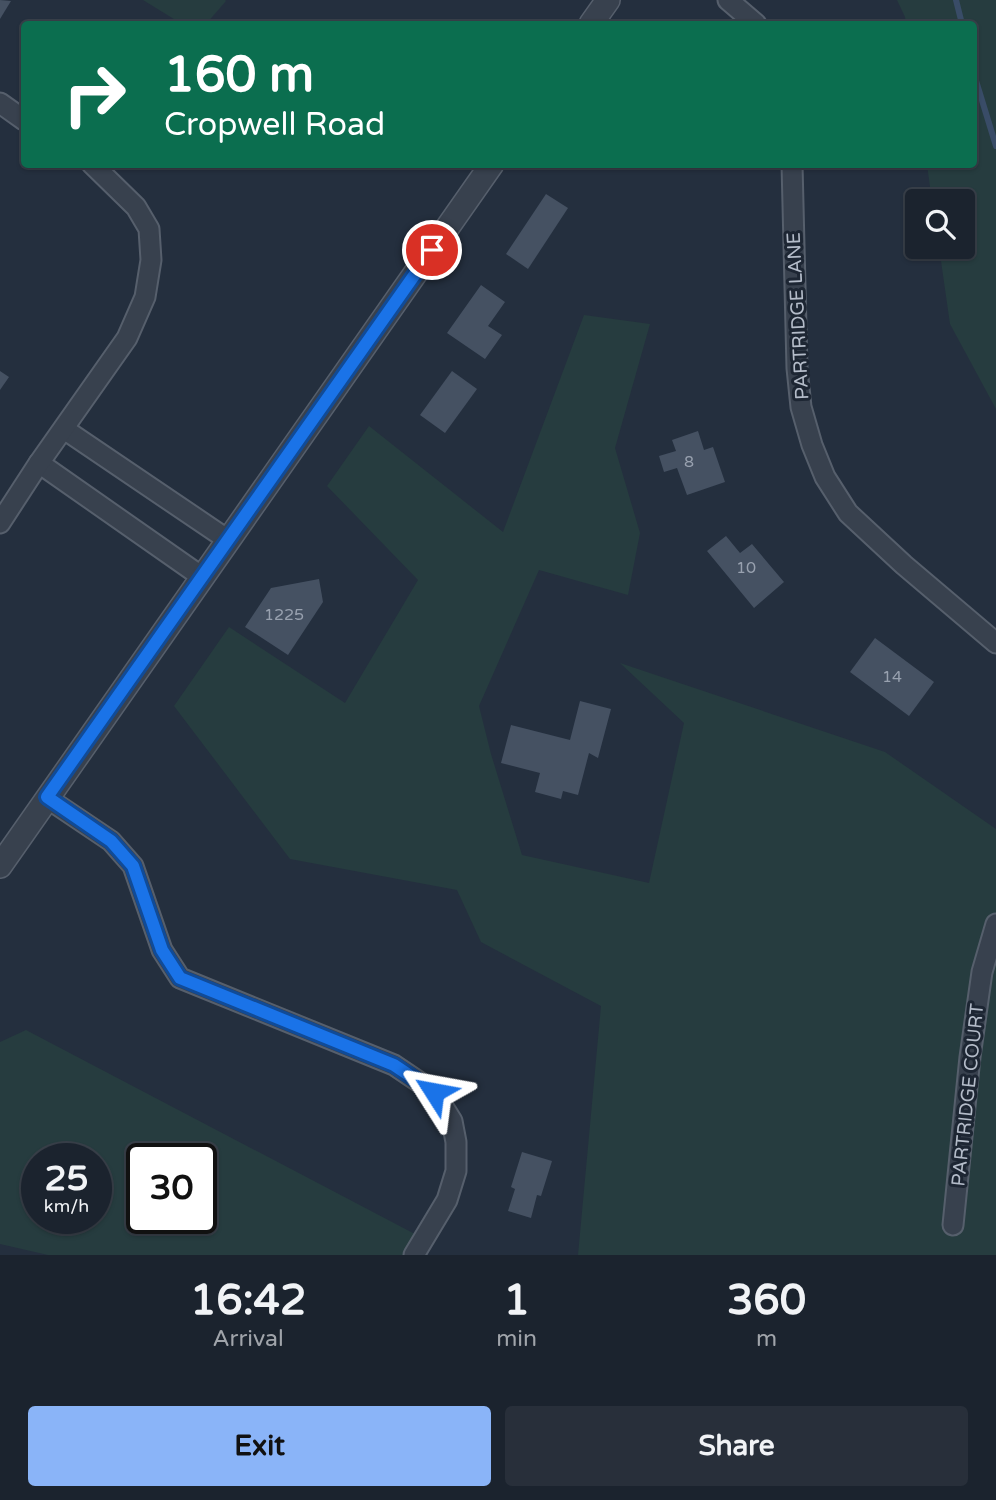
<!DOCTYPE html>
<style>
:root{--surface:#1b232e;--page:#282f3a;--text:#f1f3f6;--muted:#a0a4aa;--line:#39404a;--accent:#8ab4f8}
body{margin:0;font-family:"Varela Round",sans-serif;background:var(--page);color:var(--text);height:100vh;display:flex;flex-direction:column;font-size:26px;white-space:nowrap}
*{box-sizing:border-box;margin:0}
p{font-size:23px;color:var(--muted)}
.icon{flex:none;width:38px;height:38px;fill:none;stroke:currentColor;stroke-width:2;stroke-linecap:round;stroke-linejoin:round}
.map{position:relative;height:1255px;overflow:hidden}
.side{display:flex;flex-direction:column;background:var(--surface);flex:1}
.side>*{flex:none}
.banner{position:absolute;left:21px;top:21px;width:956px;height:147px;border-radius:7px;box-shadow:0 2px 5px #0004,0 0 0 2px var(--line);background:#0b6e4f;color:#fff;overflow:hidden}
.buttons{position:absolute;left:905px;top:189px;display:grid;gap:14px}
.buttons a{display:grid;place-items:center;width:70px;height:70px;border-radius:7px;background:var(--surface);box-shadow:0 2px 5px #0004,0 0 0 2px var(--line);font-size:35px}
.speed{position:absolute;left:21px;top:1143px;display:flex;gap:14px;font-size:35px;font-weight:700;text-align:center}
.speed>*{display:grid;place-content:center;width:91px;height:91px;border-radius:50%;background:var(--surface);box-shadow:0 2px 5px #0004,0 0 0 2px var(--line);line-height:1}
.speed small{font-size:18px;font-weight:400}
.speed .limit{border:4px solid #111;border-radius:10px;background:#fff;color:#111}
.pin{position:absolute;display:grid;place-items:center;width:60px;height:60px;color:#fff;margin:-30px;border:4px solid #fff;border-radius:50%;box-shadow:0 2px 7px #0007}
.me{position:absolute;width:77px;margin:-38px;rotate:304deg;stroke-linejoin:round;filter:drop-shadow(0 0 5px #0008)}
.turn{display:flex;align-items:center;gap:24px;height:147px;padding:0 28px;font-size:32px}
.turn .icon{width:91px;height:91px;stroke-width:2.5}
.turn b{display:block;font-size:49px;line-height:60px}
.eta{display:flex;justify-content:space-evenly;align-items:center;height:119px;text-align:center}
.eta b{font-size:42px;font-weight:800;line-height:49px}
.primary-button{display:flex;gap:14px;margin-top:auto;padding:14px 28px}
.primary-button a{flex:1;height:80px;border-radius:7px;background:var(--accent);color:#111;font-size:28px;font-weight:800;line-height:80px;text-align:center}
.primary-button a+a{background:var(--page);color:var(--text)}
.map>svg:first-child{display:block}
</style>
<div class="map">
<svg width="996" height="1255" viewBox="0 0 996 1255">
<rect width="100%" height="100%" fill="#242f3e"/>
<g fill="#263c3f" fill-rule="evenodd">
<path d="M143,0H225L226,1L206,24H182Z"/>
<path d="M897,0H996V409L950,324L939,247H962V201H932L927,165L973,164V24H906L905,17Z"/>
<path d="M584,315L650,324L615,448L640,533L628,595L539,570L479,706L491,754L522,855L649,883L684,723L620,663L885,752L996,829V1255H578L601,1006L481,942L457,890L290,859L174,706L229,627L345,703L418,580L327,486L369,426L503,532Z"/>
<path d="M26,1030L432,1243L423,1255H48L0,1244V1042ZM37,1158H96V1218H37ZM142,1158H201V1218H142Z"/>
</g>
<g fill="none" stroke-linecap="round" stroke-linejoin="round">
<g stroke="#394c67" stroke-width="6">
<path d="M956,0L962,24"/>
<path d="M973,71L996,146"/>
</g>
</g>
<g fill="#455162">
<path d="M0,0L11,1L0,19Z"/>
<path d="M546,194L568,208L528,269L506,254Z"/>
<path d="M481,285L505,302L488,326L502,335L485,359L447,333Z"/>
<path d="M0,371L9,377L0,390Z"/>
<path d="M452,371L477,389L445,433L420,415Z"/>
<path d="M698,431L704,450L713,447L725,482L687,495L677,468L664,472L659,456L676,451L672,440Z"/>
<path d="M726,536L740,553L752,544L784,582L754,608L707,551Z"/>
<path d="M319,579L323,602L288,655L245,627L271,588Z"/>
<path d="M875,638L934,682L909,716L850,672Z"/>
<path d="M580,701L611,709L598,758L589,753L578,795L563,791L561,799L535,792L540,773L501,763L511,725L570,740Z"/>
<path d="M522,1152L552,1161L541,1196L537,1195L531,1218L508,1211L515,1189L511,1187Z"/>
</g>
<g fill="none" stroke-linecap="round" stroke-linejoin="round">
<g stroke="#565f6c" stroke-width="23">
<g id="minor">
<path d="M728,0L756,24"/>
<path d="M0,103L24,120"/>
<path d="M792,164L797,368L801,407L812,445L825,477L848,513L904,565L996,643"/>
<path d="M64,429L228,540"/>
<path d="M39,463L202,577"/>
<path d="M0,523L39,463L127,338L145,297L151,260L149,229L136,207L92,164"/>
<path d="M47,798L111,841L133,866L162,950L180,978L394,1065L434,1092L452,1121L456,1142V1171L447,1200L414,1255"/>
<path d="M953,1225L970,1057L982,972L996,924"/>
</g>
</g>
<g stroke="#565f6c" stroke-width="26">
<g id="tertiary">
<path d="M591,24L608,0"/>
<path d="M0,866L492,164"/>
</g>
</g>
<use href="#minor" stroke="#38414e" stroke-width="19"/>
<use href="#tertiary" stroke="#38414e" stroke-width="23"/>
</g>
<g fill="none" stroke-linecap="round" stroke-linejoin="round">
<g stroke="#114b97" stroke-width="18">
<path id="route" d="M432,250L47,797L111,841L133,866L162,950L180,978L394,1065L434,1092"/>
</g>
<use href="#route" stroke="#1a73e8" stroke-width="12"/>
</g>
<g text-anchor="middle" dominant-baseline="central" stroke-width="6" stroke-linejoin="round" paint-order="stroke">
<g font-size="16" fill="#98a1af">
<text x="689" y="462">8</text>
<text x="746" y="568">10</text>
<text x="284" y="615">1225</text>
<text x="892" y="677">14</text>
</g>
<g font-size="19" fill="#b4bcc9" stroke="#1d2633">
<text transform="translate(798 316) rotate(-93)">PARTRIDGE LANE</text>
<text transform="translate(968 1095) rotate(-84)">PARTRIDGE COURT</text>
</g>
</g>
</svg>
<div class="buttons">
<a><svg class="icon" aria-label="search" viewBox="0 0 24 24"><circle cx="10" cy="10" r="6"/><path d="M15 15l6 6"/></svg></a>
</div>
<div class="speed"><div>25<small>km/h</small></div><div class="limit">30</div></div>
<div class="pin" style="left:432px;top:250px;background:#d93025"><svg class="icon" aria-label="arrive" viewBox="0 0 24 24"><path d="M6 21V4h12l-3 4 3 4H6"/></svg></div>
<svg class="me" style="left:434px;top:1092px" viewBox="-20 -20 40 40"><path d="M0-17L14 15 0 8-14 15z" fill="#1a73e8" stroke="#fff" stroke-width="4"/></svg>
<div class="banner">
<div class="turn"><svg class="icon" aria-label="right" viewBox="0 0 24 24"><path d="M7 20v-9h11M14 6l5 5-5 5"/></svg><div><b>160 m</b>Cropwell Road</div></div>
</div>
</div>
<section class="side">
<div class="eta">
<div><b>16:42</b><p>Arrival</p></div>
<div><b>1</b><p>min</p></div>
<div><b>360</b><p>m</p></div>
</div>
<div class="primary-button"><a>Exit</a><a>Share</a></div>
</section>
